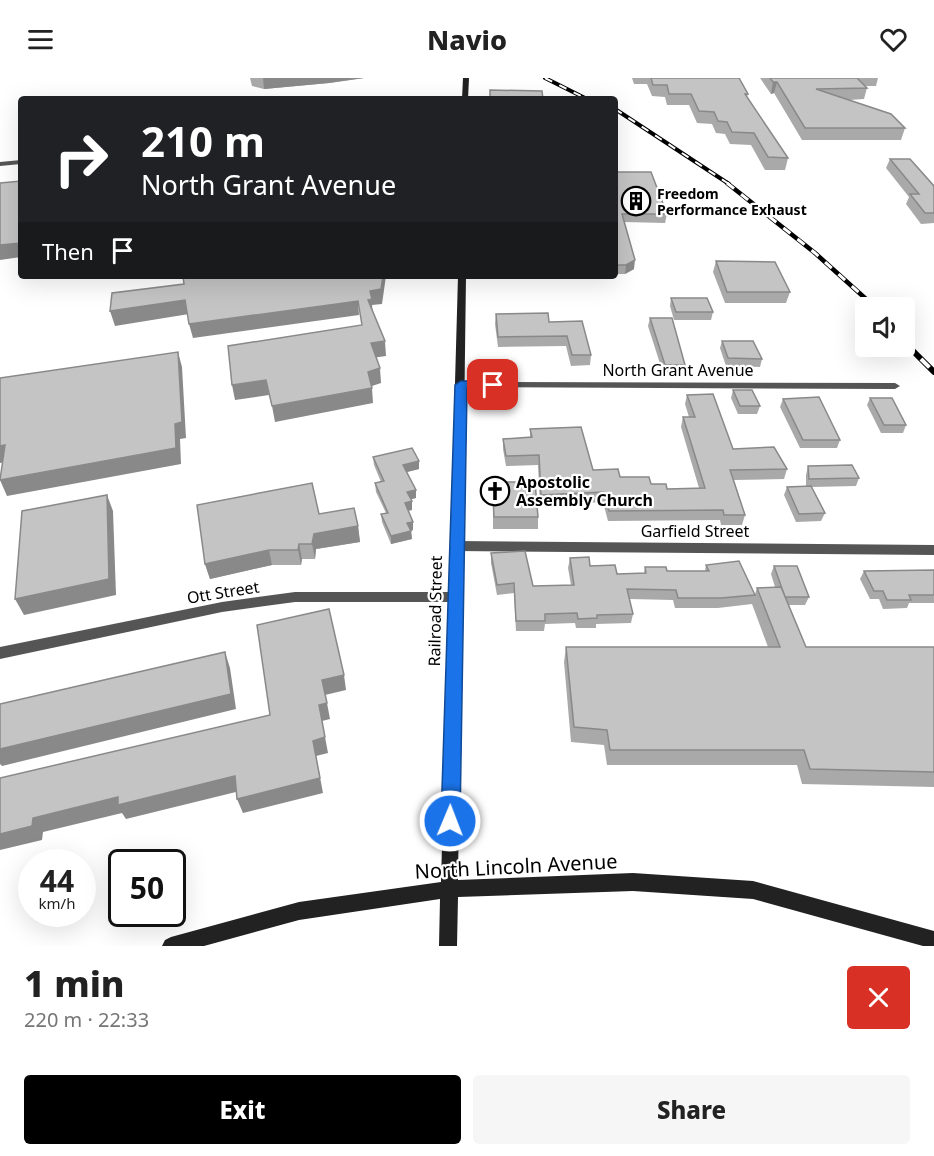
<!DOCTYPE html>
<meta charset="utf-8">
<style>
:root{--surface:#fff;--page:#f6f6f6;--text:#222;--muted:#767676;--accent:#000}
body{margin:0;font-family:"Noto Sans",sans-serif;background:var(--page);color:var(--text);height:100vh;display:flex;flex-direction:column;font-size:22px;white-space:nowrap}
*{box-sizing:border-box;margin:0}
p{font-size:20px;color:var(--muted)}
.icon{flex:none;width:33px;height:33px;fill:none;stroke:currentColor;stroke-width:2;stroke-linecap:round;stroke-linejoin:round}
.map{position:relative;height:868px;overflow:hidden}
.sheet{display:flex;flex-direction:column;background:var(--surface);flex:1}
.sheet>*{flex:none}
.top-card{position:absolute;left:18px;top:18px;width:600px;height:183px;border-radius:6px;box-shadow:0 6px 24px #0002;background:#202124;color:#fff;overflow:hidden}
.controls{position:absolute;left:855px;top:219px;display:grid;gap:12px}
.controls a{display:grid;place-items:center;width:60px;height:60px;border-radius:6px;background:var(--surface);box-shadow:0 6px 24px #0002;font-size:30px}
.speed{position:absolute;left:18px;top:771px;display:flex;gap:12px;font-size:30px;font-weight:700;text-align:center}
.speed>*{display:grid;place-content:center;width:78px;height:78px;border-radius:50%;background:var(--surface);box-shadow:0 6px 24px #0002;line-height:1}
.speed small{font-size:15px;font-weight:400}
.speed .limit{border:3px solid #111;border-radius:9px;background:#fff;color:#111}
.pin{position:absolute;display:grid;place-items:center;width:51px;height:51px;color:#fff;margin:-26px;border-radius:12px;box-shadow:0 3px 9px #0006}
.me{position:absolute;width:66px;margin:-33px;rotate:1deg;stroke-linejoin:round;filter:drop-shadow(0 0 4px #0008)}
.turn{display:flex;align-items:center;gap:21px;height:126px;padding:0 24px;font-size:27px}
.turn .icon{width:78px;height:78px;stroke-width:2.5}
.turn b{display:block;font-size:42px;line-height:51px}
.then{display:flex;align-items:center;height:57px;padding:0 24px;background:#0003;gap:12px;font-size:22px}
.round{display:grid;place-items:center;flex:none;width:63px;height:63px;border-radius:6px;background:var(--page)}
.summary{display:flex;align-items:center;justify-content:space-between;height:102px;padding:0 24px}
h1{font-size:36px;font-weight:800;line-height:45px}
.cta{display:flex;gap:12px;margin-top:auto;padding:12px 24px}
.cta a{flex:1;height:69px;border-radius:6px;background:var(--accent);color:#fff;font-size:24px;font-weight:800;line-height:69px;text-align:center}
.cta a+a{background:var(--page);color:var(--text)}
header{display:flex;justify-content:space-between;align-items:center;height:78px;padding:0 24px;background:var(--surface);font-size:27px;font-weight:800}
.map>svg:first-child{display:block}
</style>
<header><svg class="icon" aria-label="menu" viewBox="0 0 24 24"><path d="M4 6h16M4 12h16M4 18h16"/></svg>Navio<svg class="icon" aria-label="heart" viewBox="0 0 24 24"><path d="M12 20l-8-8c-3-5 5-10 8-4 3-6 11-1 8 4z"/></svg></header>
<div class="map">
<svg width="934" height="868" viewBox="0 0 934 868">
<rect width="100%" height="100%" fill="#fff"/>
<g fill="none" stroke-linecap="round" stroke-linejoin="round">
<g fill="#555" fill-rule="evenodd">
<path d="M21,82V86L0,88V84Z"/>
<path d="M461,304L895,305L900,308L895,311L457,309V305Z"/>
<path d="M456,463L934,467V477L456,473L452,471L450,468L452,465Z"/>
<path d="M295,514H455L460,515L462,519L460,523L455,524H295L222,534L0,581V569L222,524Z"/>
</g>
<g fill="#222" fill-rule="evenodd">
<path d="M463,0H469L468,21H462Z"/>
<path d="M458,198H466L458,802L633,795L753,803L934,853V868H923L753,821L633,813L458,819L457,868H439L440,821L299,842L204,868H162L165,862L171,859L299,824L441,804Z"/>
</g>
<g stroke="#000" stroke-width="4">
<g id="rail-far2">
<path d="M545,0L587,21"/>
<path d="M615,31L729,106"/>
</g>
</g>
<g stroke="#000" stroke-width="4.5">
<path id="rail-far1" d="M727,105L815,175L876,230"/>
</g>
<g stroke="#000" stroke-width="6">
<path id="rail" d="M904,264L934,294"/>
</g>
<use href="#rail-far2" stroke="#fff" stroke-width="2" stroke-dasharray="8" stroke-linecap="butt"/>
<use href="#rail-far1" stroke="#fff" stroke-width="3" stroke-dasharray="9" stroke-linecap="butt"/>
<use href="#rail" stroke="#fff" stroke-width="4" stroke-dasharray="12" stroke-linecap="butt"/>
</g>
<g fill="#a9a9a9">
<path d="M250,0H364L329,5L264,11L252,8Z"/>
<path d="M632,0H739L748,16L747,19L788,80L785,92H765L751,67L730,66L725,56L716,55L712,46L697,45L689,27H667L665,19L652,18L647,6H634Z"/>
<path d="M760,0H878L876,8H865L867,10L864,21L849,22L905,50L901,62H802L774,15L771,16Z"/>
<path d="M890,81L934,108V145L921,146L906,126L909,119L886,90Z"/>
<path d="M615,94L667,136L665,145L624,144L634,191L625,196H615Z"/>
<path d="M716,183L790,214L786,225H725L713,194Z"/>
<path d="M671,220L713,234L711,242H674L670,228Z"/>
<path d="M496,236L549,244L591,277L590,287L571,288L566,268L498,269L495,246Z"/>
<path d="M650,240L685,287L684,294L663,295L648,248Z"/>
<path d="M722,263L762,281L760,289L726,288L720,270Z"/>
<path d="M733,312L760,328L757,336H738L731,320Z"/>
<path d="M687,317L733,371L787,391L784,401L734,402L745,437L742,447H721L720,442L608,443L603,424L540,428L538,387L506,388L503,371V361L530,359V351L593,392L667,411L699,410L681,349L683,339H689L685,326Z"/>
<path d="M870,320L906,347L903,355H881L867,327Z"/>
<path d="M783,321L840,362L837,370H800L780,329Z"/>
<path d="M373,379L419,391L407,394L416,420L411,421L412,432L408,433L413,444V452L411,453L412,461L391,466L382,444L381,436L386,435L376,414L375,405L381,404L374,387Z"/>
<path d="M808,388L859,400L856,408L812,409L825,435L821,443L796,444L784,417L787,409L806,408V397Z"/>
<path d="M499,404L538,439V451H493V420L499,419Z"/>
<path d="M319,436L358,448L360,464L316,471L315,481H302L301,487H272L210,501L205,486Z"/>
<path d="M491,475L533,508L571,507L568,490L570,480L617,496L644,495L645,489L667,493H705L706,487L755,516L757,510L775,509L771,496L774,488L809,519L805,527H789L806,569H934V709L802,706L797,687H607L604,667L571,664L564,584L566,569H768L752,526L718,530H675L673,522L629,521L633,536L631,545L596,546V550H576L575,545L545,546L544,553H516L514,515L497,517L491,485Z"/>
<path d="M934,492V525H909L907,530L883,531L879,521H870L860,501L864,493Z"/>
</g>
<g fill="#898989">
<path d="M263,0H364L329,5L264,11Z"/>
<path d="M773,4H777L774,15L771,16Z"/>
<path d="M21,165V179L0,182V167Z"/>
<path d="M635,182L634,191L625,196L626,187Z"/>
<path d="M383,198H386L382,226L372,227L373,236L368,222L370,213Z"/>
<path d="M185,222L189,236L115,248L110,233Z"/>
<path d="M358,223L359,237L193,260L189,246Z"/>
<path d="M385,263L386,278L372,280L371,265Z"/>
<path d="M178,274L182,289L186,360L180,361L181,386L7,418L0,402L175,346Z"/>
<path d="M380,290L381,305L369,309L368,294Z"/>
<path d="M266,302L269,317L235,322L232,307Z"/>
<path d="M372,310L373,325L275,344L272,328Z"/>
<path d="M5,367L13,383L0,385V368Z"/>
<path d="M419,383V391L403,395V387Z"/>
<path d="M416,412V420L408,422L407,414Z"/>
<path d="M107,417L113,433L116,517L24,537L15,521Z"/>
<path d="M412,423V432L405,433V425Z"/>
<path d="M413,444V452L408,453L407,445Z"/>
<path d="M358,448L360,464L316,471L315,481L312,466L314,456Z"/>
<path d="M411,453L412,461L391,466V458Z"/>
<path d="M299,466L302,481L301,487L298,472Z"/>
<path d="M269,472L272,487L210,501L205,486Z"/>
<path d="M225,574L230,590L236,631L2,688L0,686V671Z"/>
<path d="M344,597L346,612L325,617L322,602Z"/>
<path d="M327,625L330,641L322,643L319,627Z"/>
<path d="M325,659L328,675L316,678L323,715L243,735L237,721L313,663Z"/>
<path d="M235,698L240,713L126,741L122,735L43,754L42,762L0,772V756L33,740L118,719Z"/>
</g>
<g fill="#c4c4c4" stroke="#898989" stroke-width="1.5">
<path d="M651,0H739L748,16H745L788,80L768,79L754,55L732,54L727,44L718,43L714,34L699,33L691,16H669L667,7H653Z"/>
<path d="M770,0H857L867,10L816,11L891,36L905,50H805L777,4H773Z"/>
<path d="M490,12L542,13L543,21H490Z"/>
<path d="M890,81H910L934,108V135H925L910,116H919Z"/>
<path d="M615,94H651L667,136H622L635,182L626,187H615Z"/>
<path d="M21,103V165L0,167V105Z"/>
<path d="M716,183L775,184L790,214H727Z"/>
<path d="M183,198H383L381,211L370,213L372,221L368,222L385,263L371,265L380,290L368,294L372,310L272,328L266,302L232,307L228,268L362,247L358,223L189,246L185,222L110,233L112,215L184,206Z"/>
<path d="M671,220H707L713,234H676Z"/>
<path d="M548,235L549,244L582,243L591,277H572L567,258L498,259L496,236Z"/>
<path d="M650,240H672L685,287H665Z"/>
<path d="M722,263H753L762,281L728,280Z"/>
<path d="M178,274L182,344L175,346L176,370L0,402L5,367L0,368V300Z"/>
<path d="M733,312H752L760,328H740Z"/>
<path d="M713,316L733,371L774,369L787,391L730,392L745,437H724L723,432L609,433L604,414L541,417L539,377L506,378L503,361L532,359L530,351L581,349L593,392L618,391L620,399H649L651,406H666L667,411L705,410L683,339H695L687,317Z"/>
<path d="M819,319L840,362H803L783,321Z"/>
<path d="M870,320H892L906,347H884Z"/>
<path d="M412,370L419,383L403,387L416,412L407,414L412,423L405,425L413,444L407,445L411,453L391,458L381,436L388,435L375,405L384,403L373,379Z"/>
<path d="M852,387L859,400L809,401L808,388Z"/>
<path d="M499,404H535L538,439H494L493,420L500,419Z"/>
<path d="M312,405L319,436L354,430L358,448L314,456L312,466H299L298,472H269L205,486L197,427Z"/>
<path d="M811,408L825,435L799,436L787,409Z"/>
<path d="M107,417L109,501L15,521L22,433Z"/>
<path d="M525,473L533,508L574,507L570,480L589,479L590,488L615,487L617,496L646,495L645,489H666L667,493H709L706,487L739,483L755,517L721,520H678L676,512L627,511L633,536L597,537V540L578,541L577,535L545,536V543H516L514,505L497,507L491,475Z"/>
<path d="M774,488H797L809,519H785Z"/>
<path d="M934,492V517H909L911,522H887L883,513H874L864,493Z"/>
<path d="M781,509L806,569H934V694L810,691L804,672H610L607,652L574,649L566,569H780L757,510Z"/>
<path d="M329,531L344,597L322,602L327,625L319,627L325,659L313,663L320,700L237,721L235,698L118,727V719L33,740L32,748L0,756V700L270,637L257,547Z"/>
<path d="M225,574L231,616L0,671V626Z"/>
</g>
<path fill="#1a73e8" stroke="#114b97" stroke-width="1.5" d="M493,303L497,304V309L467,310L460,743L457,749L450,752L444,749L441,743L455,307L461,303Z"/>
<defs>
<g id="building-ring" transform="scale(1.5)"><circle r="9.5" fill="#fff" stroke="#000" stroke-width="1.5"/><path d="M-4-6H4V6H1V3H-1V6H-4ZM-2.5-4.3h1.7v1.8h-1.7ZM.8-4.3h1.7v1.8H.8ZM-2.5-1h1.7V.8h-1.7ZM.8-1h1.7V.8H.8Z" fill="#000"/></g>
<g id="church-ring" transform="scale(1.5)"><circle r="9.5" fill="#fff" stroke="#000" stroke-width="1.5"/><path d="M-1.2-6h2.4v3.5h3.3v2.4h-3.3V6h-2.4V-.1h-3.3v-2.4h3.3Z" fill="#000"/></g>
</defs>
<g fill-rule="evenodd">
<use href="#building-ring" x="636" y="123"/>
<use href="#church-ring" x="495" y="413"/>
</g>
<g text-anchor="middle" dominant-baseline="central" stroke-width="4.5" stroke-linejoin="round" paint-order="stroke">
<g font-size="14" font-weight="bold" fill="#000" stroke="#fff" text-anchor="start">
<text x="657" y="115">Freedom<tspan x="657" dy="16">Performance Exhaust</tspan></text>
</g>
<g font-size="16" fill="#000" stroke="#fff">
<text x="678" y="292">North Grant Avenue</text>
<text x="695" y="453">Garfield Street</text>
<text transform="translate(223 514) rotate(-9)">Ott Street</text>
<text transform="translate(435 533) rotate(-89)">Railroad Street</text>
</g>
<g font-size="16" font-weight="bold" fill="#000" stroke="#fff" text-anchor="start">
<text x="516" y="404">Apostolic<tspan x="516" dy="18">Assembly Church</tspan></text>
</g>
<g font-size="20" fill="#000" stroke="#fff">
<text transform="translate(516 788) rotate(-3)">North Lincoln Avenue</text>
</g>
</g>
</svg>
<div class="controls">
<a><svg class="icon" aria-label="sound" viewBox="0 0 24 24"><path d="M4 9h4l5-4v14l-5-4H4zM17 9q2 3 0 6"/></svg></a>
</div>
<div class="speed"><div>44<small>km/h</small></div><div class="limit">50</div></div>
<div class="pin" style="left:493px;top:307px;background:#d93025"><svg class="icon" aria-label="arrive" viewBox="0 0 24 24"><path d="M6 21V4h12l-3 4 3 4H6"/></svg></div>
<svg class="me" style="left:450px;top:743px" viewBox="-20 -20 40 40"><circle r="17" fill="#1a73e8" stroke="#fff" stroke-width="3"/><path d="M0-11L8 9 0 5-8 9z" fill="#fff"/></svg>
<div class="top-card">
<div class="turn"><svg class="icon" aria-label="right" viewBox="0 0 24 24"><path d="M7 20v-9h11M14 6l5 5-5 5"/></svg><div><b>210 m</b>North Grant Avenue</div></div>
<div class="then">Then<svg class="icon" aria-label="arrive" viewBox="0 0 24 24"><path d="M6 21V4h12l-3 4 3 4H6"/></svg></div>
</div>
</div>
<section class="sheet">
<div class="summary"><div><h1>1 min</h1><p>220 m · 22:33</p></div><a class="round" style="background:#d93025;color:#fff"><svg class="icon" aria-label="close" viewBox="0 0 24 24"><path d="M6 6l12 12M18 6L6 18"/></svg></a></div>
<div class="cta"><a>Exit</a><a>Share</a></div>
</section>
